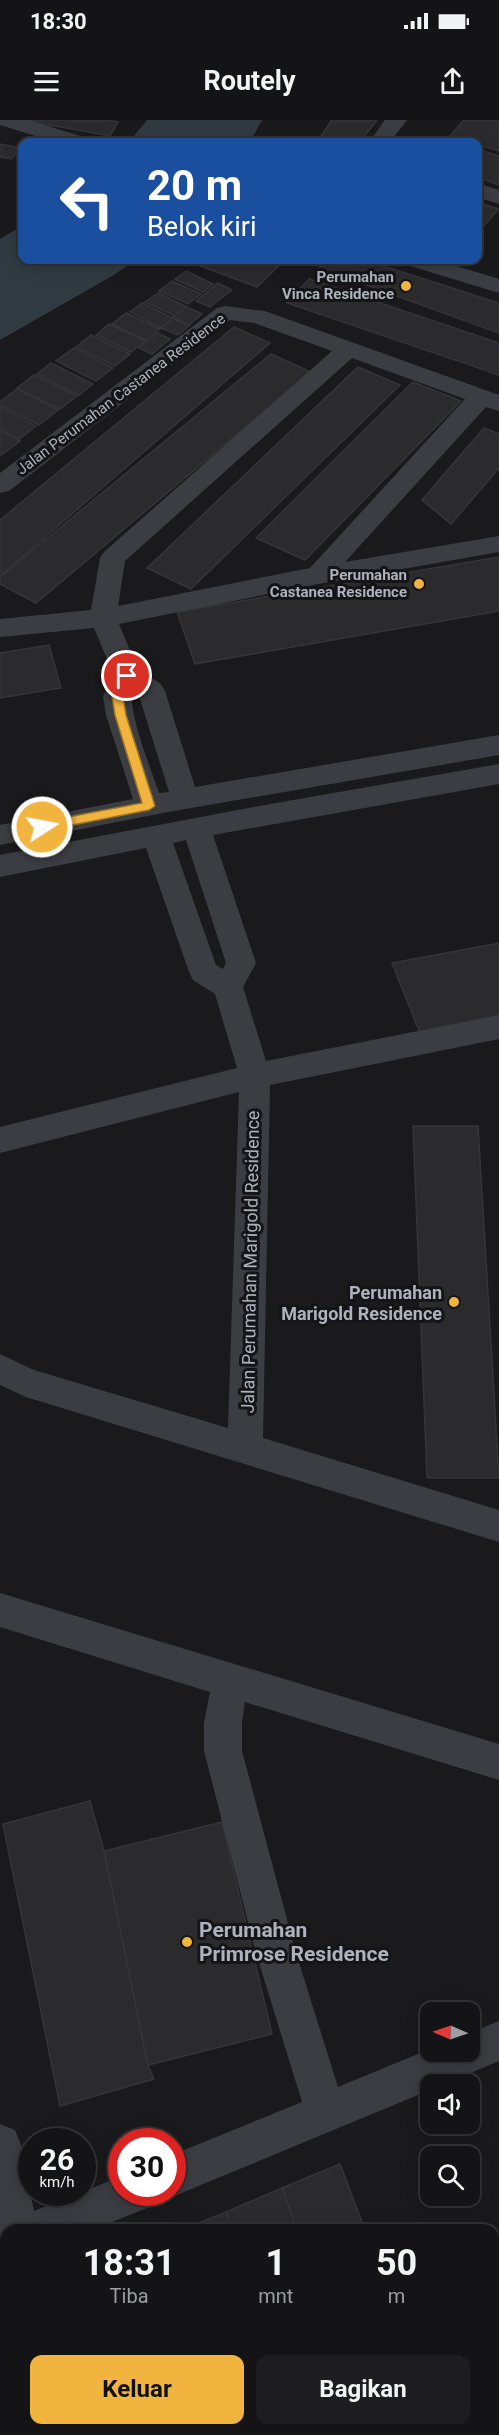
<!DOCTYPE html>
<html lang="id">
<style>
:root{--surface:#141416;--page:#1d1d1f;--text:#f1f3f6;--muted:#9d9ea1;--line:#333335;--accent:#f1b43e}
body{margin:0;font-family:Roboto,sans-serif;background:var(--page);color:var(--text);height:100vh;display:flex;flex-direction:column;font-size:22px;white-space:nowrap}
*{box-sizing:border-box;margin:0}
p{font-size:20px;color:var(--muted)}
.icon{flex:none;width:33px;height:33px;fill:none;stroke:currentColor;stroke-width:2;stroke-linecap:round;stroke-linejoin:round}
.map{position:relative;flex:1;overflow:hidden}
.sheet{position:absolute;left:0px;top:2104px;width:500px;height:212px;display:flex;flex-direction:column;background:var(--surface);border-radius:18px 18px 0 0;box-shadow:0 3px 15px #0003,0 0 0 2px var(--line)}
.sheet>*{flex:none}
.hud{position:absolute;left:18px;top:18px;width:464px;height:126px;border-radius:12px;box-shadow:0 3px 15px #0003,0 0 0 2px var(--line);background:#1a4fa0;color:#fff;overflow:hidden}
.needle{width:39px;rotate:272deg}
.buttons{position:absolute;left:420px;top:1882px;display:grid;gap:12px}
.buttons a{display:grid;place-items:center;width:60px;height:60px;border-radius:12px;background:var(--surface);box-shadow:0 3px 15px #0003,0 0 0 2px var(--line);font-size:30px}
.speed{position:absolute;left:18px;top:2008px;display:flex;gap:12px;font-size:30px;font-weight:700;text-align:center}
.speed>*{display:grid;place-content:center;width:78px;height:78px;border-radius:50%;background:var(--surface);box-shadow:0 3px 15px #0003,0 0 0 2px var(--line);line-height:1}
.speed small{font-size:15px;font-weight:400}
.speed .limit{border:9px solid #d22;background:#fff;color:#111}
.pin{position:absolute;display:grid;place-items:center;width:51px;height:51px;color:#fff;margin:-26px;border:3px solid #fff;border-radius:50%;box-shadow:0 2px 6px #0007}
.me{position:absolute;width:66px;margin:-33px;rotate:79deg;stroke-linejoin:round;filter:drop-shadow(0 0 4px #0008)}
.turn{display:flex;align-items:center;gap:21px;height:126px;padding:0 30px;font-size:27px}
.turn .icon{width:78px;height:78px;stroke-width:2.5}
.turn b{display:block;font-size:42px;line-height:51px}
.eta{display:flex;justify-content:space-evenly;align-items:center;height:102px;text-align:center}
.eta b{font-size:36px;font-weight:700;line-height:42px}
.cta{display:flex;gap:12px;margin-top:auto;padding:12px 30px}
.cta a{flex:1;height:69px;border-radius:12px;background:var(--accent);color:#111;font-size:24px;font-weight:700;line-height:69px;text-align:center}
.cta a+a{background:var(--page);color:var(--text)}
.status{display:flex;justify-content:space-between;align-items:center;height:42px;padding:0 30px;background:var(--surface);direction:ltr}
.status svg{height:16px;fill:currentColor}
header{display:flex;justify-content:space-between;align-items:center;height:78px;padding:0 30px;background:var(--surface);font-size:27px;font-weight:700}
.map>svg:first-child{display:block}
</style>
<div class="status"><b>18:30</b><svg viewBox="0 0 49 12"><path d="M0 12V9h3v3zM5 12V6h3v6zM10 12V3h3v9zM15 12V0h3v12zM26 1h20v11H26zM47 4h2v5h-2z"/></svg></div>
<header><svg class="icon" aria-label="menu" viewBox="0 0 24 24"><path d="M4 6h16M4 12h16M4 18h16"/></svg>Routely<svg class="icon" aria-label="share" viewBox="0 0 24 24"><path d="M12 15V3M7 8l5-5 5 5M5 13v7h14v-7"/></svg></header>
<div class="map">
<svg width="499" height="2315" viewBox="0 0 499 2315">
<rect width="100%" height="100%" fill="#1a1a1d"/>
<g fill="#303a41">
<path d="M147,0H262L250,22H129Z"/>
<path d="M22,106V140H136L112,156L0,220V119Z"/>
</g>
<g fill="#2b2b2e" stroke="#353539" stroke-width="1.5">
<path d="M22,0H108L118,2L110,16Z"/>
<path d="M332,0H377L360,22H317Z"/>
<path d="M464,0H499V31L450,16Z"/>
<path d="M0,24L20,28L12,39L0,37Z"/>
<path d="M477,29L499,36V65L477,57Z"/>
<path d="M477,82L499,89L477,113Z"/>
<path d="M207,140H285L257,167L200,146Z"/>
<path d="M327,140H365L499,183V213L319,148Z"/>
<path d="M186,151L213,164L203,172L175,159Z"/>
<path d="M309,159L499,223V255L287,183Z"/>
<path d="M172,161L201,174L188,184L159,171Z"/>
<path d="M218,163L232,170L210,187L196,181Z"/>
<path d="M158,173L187,187L175,196L145,182Z"/>
<path d="M142,183L173,198L161,208L130,192Z"/>
<path d="M187,187L202,194L189,205L173,197Z"/>
<path d="M126,193L160,209L146,220L112,204Z"/>
<path d="M173,198L189,206L178,215L161,208Z"/>
<path d="M109,204L145,221L131,232L96,215Z"/>
<path d="M234,207L270,223L0,456V400Z"/>
<path d="M158,213L170,219L152,234L139,228Z"/>
<path d="M91,215L130,234L115,246L76,227Z"/>
<path d="M74,228L113,248L96,261L56,241Z"/>
<path d="M271,234L311,252L36,483L0,464V457Z"/>
<path d="M51,243L93,264L79,275L37,254Z"/>
<path d="M358,247L400,265L191,469L147,448Z"/>
<path d="M34,255L77,276L60,289L17,268Z"/>
<path d="M413,262L461,281L305,440L256,418Z"/>
<path d="M17,269L58,290L39,305L0,285V282Z"/>
<path d="M0,287L36,306L19,319L0,309Z"/>
<path d="M484,308L499,314V348L451,404L422,380Z"/>
<path d="M0,311L20,321L1,335H0Z"/>
<path d="M499,437V491L195,544L177,492Z"/>
<path d="M49,525L61,568L0,578V533Z"/>
<path d="M499,823V898L420,913L392,843Z"/>
<path d="M413,1006H478L499,1358H427Z"/>
<path d="M90,1681L104,1731L148,1945L154,1959L60,1986L3,1704Z"/>
<path d="M222,1702L272,1914L148,1945L104,1731Z"/>
<path d="M340,2044L365,2110H297L282,2068Z"/>
<path d="M282,2068L297,2110H233L226,2092Z"/>
<path d="M226,2092L233,2110H181Z"/>
<path d="M499,2122V2302L494,2305V2125Z"/>
<path d="M6,2184V2213L0,2190V2187Z"/>
<path d="M0,2190L6,2213V2310H31L33,2315H0Z"/>
<path d="M31,2310H80L68,2315H33Z"/>
<path d="M151,2310H234L235,2315H153Z"/>
<path d="M305,2310H386L388,2315H306Z"/>
</g>
<g fill="none" stroke-linecap="round" stroke-linejoin="round">
<g fill="#3b3d42" fill-rule="evenodd">
<path d="M0,0H28L84,17L87,22H55L0,5Z"/>
<path d="M385,0H407L390,22H369Z"/>
<path d="M477,63L499,70V84L477,77Z"/>
<path d="M404,140H437L499,159V173L407,145Z"/>
<path d="M225,186L265,191L499,275V291L486,287L345,442L499,416V432L318,464L119,504L138,550L161,564L165,571L195,667L499,615V635L168,692L0,725V705L133,679L106,595L103,576L114,556L94,508L0,517V499L91,490L100,438L104,432L332,231L254,203L230,200L9,371L0,373V353L217,188ZM352,238L465,279L310,448L118,486L125,441ZM133,572L139,576L169,672L159,673C153,655 126,587 133,572Z"/>
<path d="M499,644V664L213,715L256,843L243,867L266,941L499,895V919L270,965L263,1318L499,1390V1422L26,1277L0,1265V1234L34,1250L228,1308L239,972L0,1033V1007L237,948L215,874L193,860L189,852L146,728L0,757V735L259,686ZM186,720L226,843L223,849L216,845L173,723Z"/>
<path d="M0,1473L499,1624V1660L245,1582L242,1603V1631L296,1833L338,1967L430,1929V1932H470V1913L499,1901V1941L442,1965H430V1970L172,2077L162,2073H172V2035L302,1982L256,1833L204,1631V1603L210,1572L0,1507Z"/>
<path d="M0,2004L15,2010L21,2025L34,2091L122,2056V2073H153L147,2088L92,2110H6V2127L2,2125L0,2120Z"/>
</g>
</g>
<path fill="#f1b43e" stroke="#9d7528" stroke-width="1.5" d="M127,552L132,556L123,576L126,595L155,686L149,690L42,711L38,710V704L42,702L142,683L115,595L112,576L123,553Z"/>
<g fill="#f1b43e" stroke="#151518" stroke-width="2">
<circle cx="406" cy="166" r="6"/>
<circle cx="419" cy="464" r="6"/>
<circle cx="454" cy="1182" r="6"/>
<circle cx="187" cy="1822" r="6"/>
</g>
<g text-anchor="middle" dominant-baseline="central" stroke-width="6" stroke-linejoin="round" paint-order="stroke">
<g font-size="15" font-weight="bold" fill="#adb2bc" stroke="#151518" text-anchor="end">
<text x="394" y="157">Perumahan<tspan x="394" dy="17">Vinca Residence</tspan></text>
<text x="407" y="455">Perumahan<tspan x="407" dy="17">Castanea Residence</tspan></text>
</g>
<g font-size="15" fill="#adb2bc" stroke="#151518">
<text transform="translate(121 274) rotate(-37)">Jalan Perumahan Castanea Residence</text>
</g>
<g font-size="18" fill="#adb2bc" stroke="#151518">
<text transform="translate(250 1142) rotate(-89)">Jalan Perumahan Marigold Residence</text>
</g>
<g font-size="18" font-weight="bold" fill="#adb2bc" stroke="#151518" text-anchor="end">
<text x="442" y="1172">Perumahan<tspan x="442" dy="21">Marigold Residence</tspan></text>
</g>
<g font-size="21" font-weight="bold" fill="#adb2bc" stroke="#151518" text-anchor="start">
<text x="199" y="1810">Perumahan<tspan x="199" dy="24">Primrose Residence</tspan></text>
</g>
</g>
</svg>
<div class="buttons">
<a><svg class="needle" viewBox="-14 -14 28 28"><path d="M0-13l5 13h-10z" fill="#e53935"/><path d="M0 13l5-13h-10z" fill="#9d9ea1"/></svg></a>
<a><svg class="icon" aria-label="sound" viewBox="0 0 24 24"><path d="M4 9h4l5-4v14l-5-4H4zM17 9q2 3 0 6"/></svg></a>
<a><svg class="icon" aria-label="search" viewBox="0 0 24 24"><circle cx="10" cy="10" r="6"/><path d="M15 15l6 6"/></svg></a>
</div>
<div class="speed"><div>26<small>km/h</small></div><div class="limit">30</div></div>
<div class="pin" style="left:127px;top:556px;background:#d93025"><svg class="icon" aria-label="arrive" viewBox="0 0 24 24"><path d="M6 21V4h12l-3 4 3 4H6"/></svg></div>
<svg class="me" style="left:42px;top:707px" viewBox="-20 -20 40 40"><circle r="17" fill="#f1b43e" stroke="#fff" stroke-width="3"/><path d="M0-11L8 9 0 5-8 9z" fill="#fff"/></svg>
<div class="hud">
<div class="turn"><svg class="icon" aria-label="left" viewBox="0 0 24 24"><path d="M17 20v-9H6M10 6l-5 5 5 5"/></svg><div><b>20 m</b>Belok kiri</div></div>
</div>
<section class="sheet">
<div class="eta">
<div><b>18:31</b><p>Tiba</p></div>
<div><b>1</b><p>mnt</p></div>
<div><b>50</b><p>m</p></div>
</div>
<div class="cta"><a>Keluar</a><a>Bagikan</a></div>
</section>
</div>
